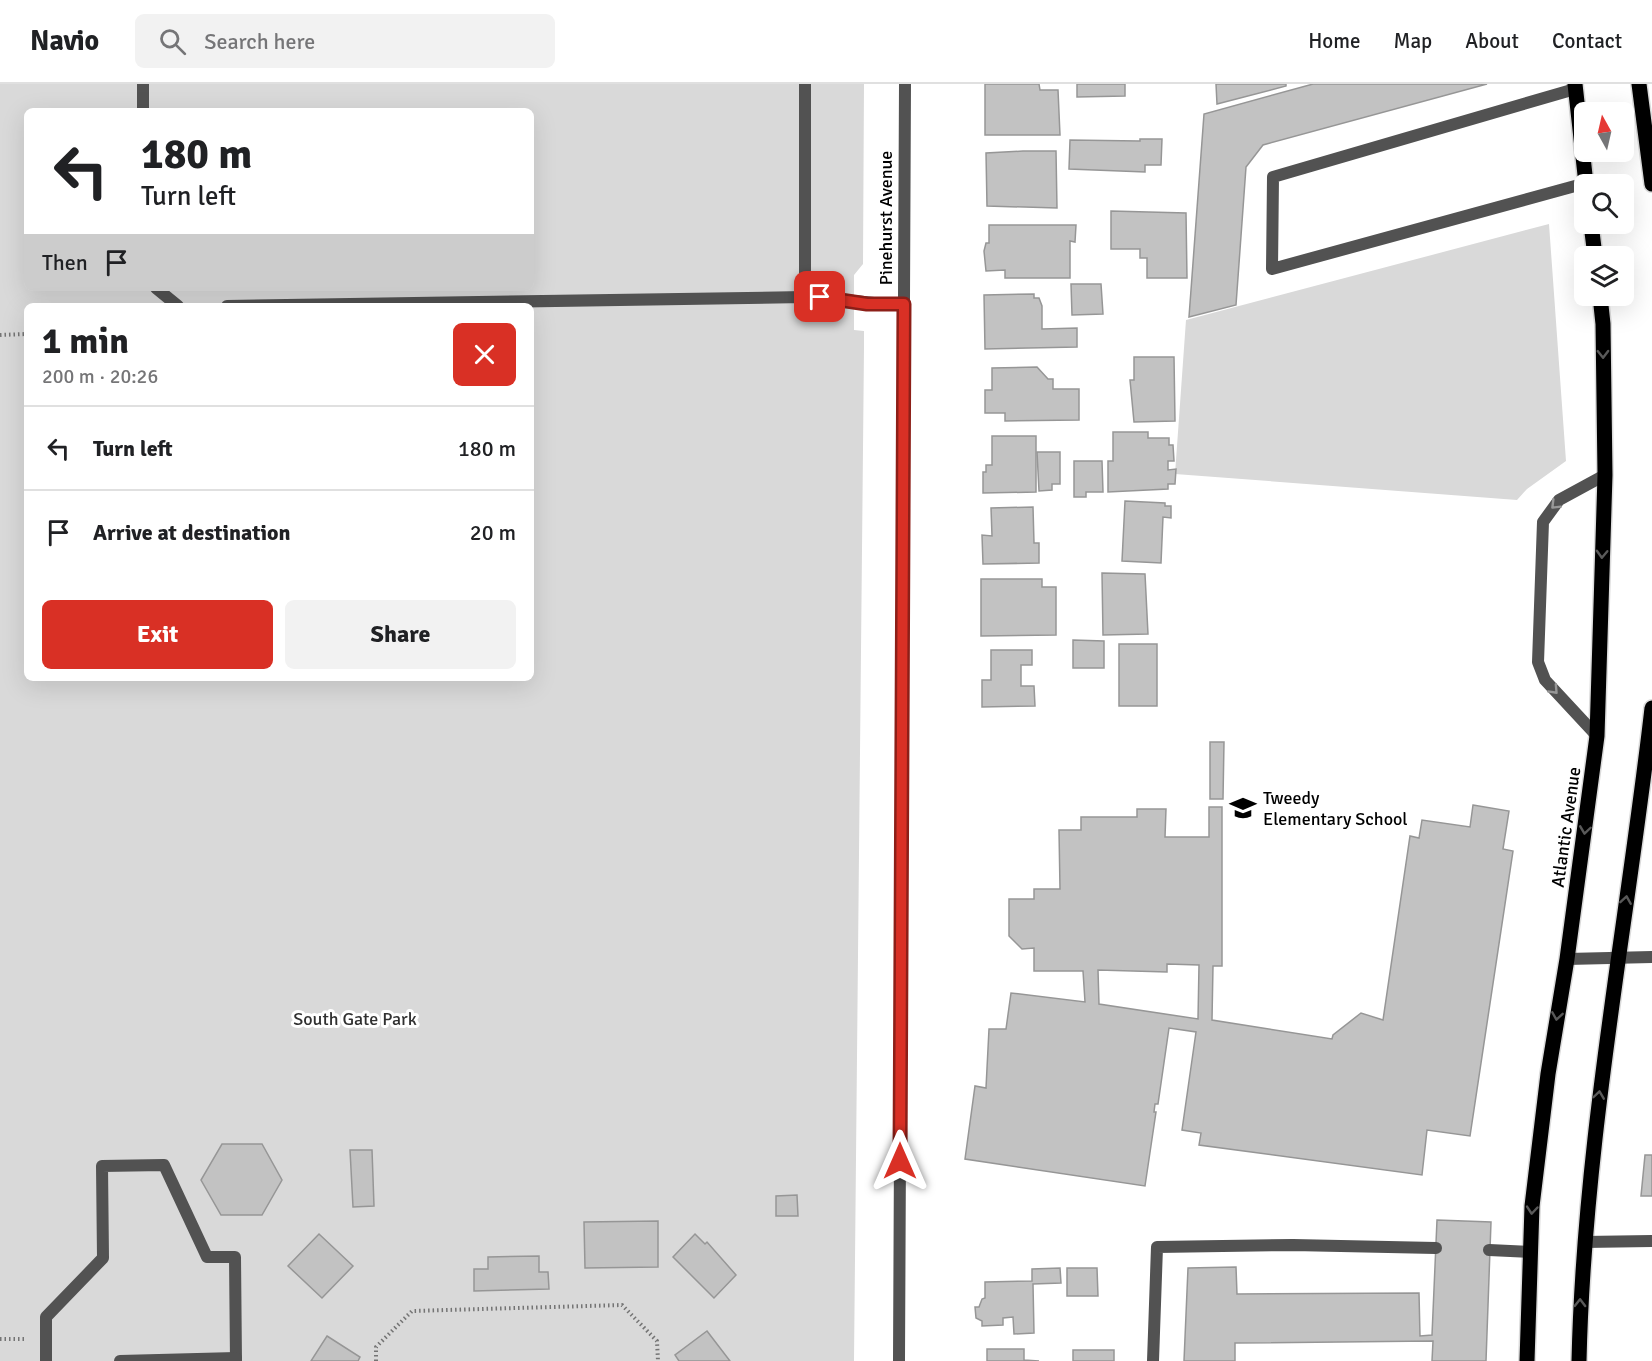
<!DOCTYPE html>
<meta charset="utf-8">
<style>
:root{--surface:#fff;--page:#f2f2f2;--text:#202124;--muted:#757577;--line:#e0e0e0;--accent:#d93025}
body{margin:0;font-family:Signika,sans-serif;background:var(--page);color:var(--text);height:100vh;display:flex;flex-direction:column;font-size:22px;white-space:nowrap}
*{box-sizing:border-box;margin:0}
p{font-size:20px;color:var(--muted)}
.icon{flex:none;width:33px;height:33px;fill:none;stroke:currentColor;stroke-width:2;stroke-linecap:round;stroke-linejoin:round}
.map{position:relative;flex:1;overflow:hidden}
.panel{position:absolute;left:24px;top:219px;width:510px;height:378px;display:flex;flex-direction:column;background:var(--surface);border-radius:9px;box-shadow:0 6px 24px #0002}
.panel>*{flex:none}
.top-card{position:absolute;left:24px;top:24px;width:510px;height:183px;border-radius:9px;box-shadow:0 6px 24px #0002;background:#fff;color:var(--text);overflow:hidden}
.needle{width:39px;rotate:352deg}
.tools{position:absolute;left:1574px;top:18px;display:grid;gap:12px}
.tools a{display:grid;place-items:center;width:60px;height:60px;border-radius:9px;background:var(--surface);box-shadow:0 6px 24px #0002;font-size:30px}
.pin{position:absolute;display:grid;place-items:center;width:51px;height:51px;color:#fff;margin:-26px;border-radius:12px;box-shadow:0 3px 9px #0006}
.me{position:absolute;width:66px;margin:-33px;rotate:0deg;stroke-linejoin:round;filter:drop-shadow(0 0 4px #0008)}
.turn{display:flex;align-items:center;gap:21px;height:126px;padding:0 18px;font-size:27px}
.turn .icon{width:78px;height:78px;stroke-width:2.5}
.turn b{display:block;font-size:42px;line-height:51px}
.then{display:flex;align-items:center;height:57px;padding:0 18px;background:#0003;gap:12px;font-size:22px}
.round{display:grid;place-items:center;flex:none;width:63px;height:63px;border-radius:9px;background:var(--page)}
.headline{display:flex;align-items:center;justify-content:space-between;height:102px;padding:0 18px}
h1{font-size:36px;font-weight:700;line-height:45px}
.cta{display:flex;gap:12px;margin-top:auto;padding:12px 18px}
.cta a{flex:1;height:69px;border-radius:9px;background:var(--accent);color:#fff;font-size:24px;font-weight:700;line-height:69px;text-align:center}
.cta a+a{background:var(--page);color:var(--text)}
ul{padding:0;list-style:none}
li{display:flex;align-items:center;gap:18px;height:84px;padding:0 18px;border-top:2px solid var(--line)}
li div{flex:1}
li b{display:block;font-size:22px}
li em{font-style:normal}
header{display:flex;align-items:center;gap:36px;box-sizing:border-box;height:84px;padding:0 30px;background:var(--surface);border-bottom:2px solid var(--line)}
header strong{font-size:28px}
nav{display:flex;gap:33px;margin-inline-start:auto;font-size:21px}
.search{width:420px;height:54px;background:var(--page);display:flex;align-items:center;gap:15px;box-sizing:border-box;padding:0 21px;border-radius:9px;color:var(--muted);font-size:22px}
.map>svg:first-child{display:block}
</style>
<header>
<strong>Navio</strong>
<div class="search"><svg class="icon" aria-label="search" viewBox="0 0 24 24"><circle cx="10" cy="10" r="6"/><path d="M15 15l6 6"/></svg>Search here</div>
<nav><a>Home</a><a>Map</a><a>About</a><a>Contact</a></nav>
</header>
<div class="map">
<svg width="1652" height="1277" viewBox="0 0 1652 1277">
<rect width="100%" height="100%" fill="#fff"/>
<g fill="#d9d9d9" fill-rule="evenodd">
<path d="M0,0H864L863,180L854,191V246L864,247V263L854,1277H0ZM27,27H531V204H27ZM27,222H531V594H27Z"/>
<path d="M1549,140L1566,377L1527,405L1517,416L1175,390L1186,236Z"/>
</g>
<g fill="#c2c2c2" stroke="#969696" stroke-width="1.5" fill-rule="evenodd">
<path d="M985,0H1039L1040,6H1058L1060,51H985Z"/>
<path d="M1077,0H1125V12L1077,13Z"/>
<path d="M1216,0H1286V2L1217,20Z"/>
<path d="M1313,0H1487L1263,61L1246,83L1236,221L1189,233L1204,30Z"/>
<path d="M1140,55H1162L1161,81H1145V88L1069,85L1070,56L1140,57Z"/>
<path d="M1023,67H1056L1057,124L987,122L986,69Z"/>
<path d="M1111,127L1186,129L1187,194H1147V174H1140V165H1111Z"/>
<path d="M989,141H1076L1075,158L1070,157V194H1005V186L986,187L984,167L986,159H989Z"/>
<path d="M1071,200H1101L1103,230L1072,231Z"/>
<path d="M1034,210V214H1039L1042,222V245L1077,244V263L985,265L984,211Z"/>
<path d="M1134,273H1174L1175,337L1134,338L1130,296H1134Z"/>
<path d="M1037,283L1048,295H1053V305H1079V336L1005,337V329H985V306H992V284Z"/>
<path d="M1113,348H1148V354H1169V361H1173L1174,377H1168V386L1176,385L1175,400H1168V405L1108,408V377H1113Z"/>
<path d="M992,352H1036V408L983,409V388H986V381H992Z"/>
<path d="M1037,368H1060V400H1052V406L1039,407Z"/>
<path d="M1074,377H1102L1103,408H1086V413H1074Z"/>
<path d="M1125,417L1165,419V422H1171V434L1163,433L1161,479L1122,477Z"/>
<path d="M1033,423L1034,459H1039V479L983,480L982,451L992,452L991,424Z"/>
<path d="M1102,489L1145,490L1148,550L1103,551Z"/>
<path d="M981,495H1042V503H1056V551L981,552Z"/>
<path d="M1073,556L1104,557V584H1073Z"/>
<rect x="1119" y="560" width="38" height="62"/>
<path d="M991,566H1032V581H1021V602H1034L1035,622L982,623V596H991Z"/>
<path d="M1210,658H1224L1223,715H1210Z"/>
<path d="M1473,721L1509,727L1503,765L1513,767L1470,1052L1427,1046L1422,1091L1199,1061L1201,1049L1182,1046L1196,948L1169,944L1158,1020H1155L1154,1028H1156L1145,1102L965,1075L975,1002L986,1004L989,945H1006L1011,909L1085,918L1083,887H1034V864L1022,865L1009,852V815H1034V805H1060L1059,746H1081V733H1137V725H1166L1165,753H1209V723H1222V882H1213L1212,936L1332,955L1333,951L1361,929L1383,936L1410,752L1419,754L1422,736L1470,743ZM1167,880L1199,881L1198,935L1099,920L1098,886L1167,888Z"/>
<path d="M222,1060H262L282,1096L262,1131H221L201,1096Z"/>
<path d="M350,1066H372L374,1122L353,1123Z"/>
<path d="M1645,1071H1652V1112H1641Z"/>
<path d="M797,1111L798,1132H776V1112Z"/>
<path d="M1437,1136L1491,1138L1486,1277H1432L1433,1257L1235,1259V1277H1184L1188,1184L1236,1183L1237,1210L1419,1209L1420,1252L1432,1251Z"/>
<path d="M658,1137V1183L585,1184L584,1138Z"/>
<path d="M319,1150L353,1182L322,1214L288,1182Z"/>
<path d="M695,1150L705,1160L707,1158L736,1191L714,1214L673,1173Z"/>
<path d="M539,1172V1188H548L549,1205L474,1207V1185H488V1173Z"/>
<path d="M1060,1184L1061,1199L1033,1200L1034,1249L1014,1250L1013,1233L1003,1234V1241L982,1242V1237L976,1234L975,1223H979L982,1215L985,1214V1198L1032,1197V1185Z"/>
<path d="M1067,1184H1097L1098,1212H1067Z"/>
<path d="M707,1247L730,1277H679L675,1271Z"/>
<path d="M327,1252L360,1273L358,1277H311Z"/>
<path d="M987,1265H1024V1276L1039,1277H987Z"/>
<rect x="1073" y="1266" width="41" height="11"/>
</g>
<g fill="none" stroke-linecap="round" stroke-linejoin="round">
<g stroke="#dbdbdb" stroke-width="18">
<g id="primary">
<path d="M1575,0L1586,100"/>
<path d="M1639,0L1652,100"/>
<path d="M1591,140L1595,172"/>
<path d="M1527,1277L1532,1122L1548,990L1567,875L1597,652L1605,391L1603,240L1600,212"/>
<path d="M1579,1277C1584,1057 1627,842 1652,624"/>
</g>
</g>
<g stroke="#747474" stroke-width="4" stroke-dasharray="1.5 3" stroke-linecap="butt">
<path d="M0,251L27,250"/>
<path d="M0,1255H26"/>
<path d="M376,1277V1263L412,1227L622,1221L657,1257L658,1277"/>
</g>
<g stroke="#525252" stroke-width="12">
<path d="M143,0V27"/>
<path d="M1575,5L1273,93L1272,185L1586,99"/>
<path d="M156,204L178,222"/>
<path d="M805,213V0"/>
<path d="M227,222L805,213C838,214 870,220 904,221"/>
<path d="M1597,652L1545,596L1538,578L1543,438L1559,416L1605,391"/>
<path d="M1584,1158L1652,1157"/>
<path d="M1489,1166L1529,1168"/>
<path d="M46,1277V1233L103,1174L102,1082L164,1081L207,1173H235L236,1277"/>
<path d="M120,1277L236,1274"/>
<path d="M1153,1277L1157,1163L1293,1161L1436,1164"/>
</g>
<g stroke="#525252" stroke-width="12">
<path d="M1567,875L1652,873"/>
<path d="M899,1277L905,0"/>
</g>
<use href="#primary" stroke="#000" stroke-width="15"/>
</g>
<defs><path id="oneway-chevron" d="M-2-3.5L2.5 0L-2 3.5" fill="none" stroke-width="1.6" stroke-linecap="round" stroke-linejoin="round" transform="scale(1.5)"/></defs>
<g stroke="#595959">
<use href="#oneway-chevron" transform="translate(1603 270) rotate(89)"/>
<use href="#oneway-chevron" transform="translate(1602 470) rotate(92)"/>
<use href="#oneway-chevron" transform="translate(1585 746) rotate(98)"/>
<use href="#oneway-chevron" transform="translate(1626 816) rotate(-81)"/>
<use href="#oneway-chevron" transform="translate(1557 932) rotate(99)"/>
<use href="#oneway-chevron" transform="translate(1599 1011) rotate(-82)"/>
<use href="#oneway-chevron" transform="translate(1532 1126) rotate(95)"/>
<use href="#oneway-chevron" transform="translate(1580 1219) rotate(-89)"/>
</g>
<g stroke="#979797">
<use href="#oneway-chevron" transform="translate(1555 421) rotate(135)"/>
<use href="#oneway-chevron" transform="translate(1554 606) rotate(47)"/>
</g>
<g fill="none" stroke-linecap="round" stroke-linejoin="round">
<g stroke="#8d1f18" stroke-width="15">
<path id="route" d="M820,213L867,220H904L900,1077"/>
</g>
<use href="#route" stroke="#d93025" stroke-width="10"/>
</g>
<defs>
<g id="school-bare" transform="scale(2.07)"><path d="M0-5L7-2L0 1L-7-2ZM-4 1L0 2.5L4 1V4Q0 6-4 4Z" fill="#000" stroke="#fff" stroke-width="2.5" paint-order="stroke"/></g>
</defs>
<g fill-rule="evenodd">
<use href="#school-bare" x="1243" y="724"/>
</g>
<g text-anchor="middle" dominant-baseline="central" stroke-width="6" stroke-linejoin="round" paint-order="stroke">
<g font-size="18" fill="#000" stroke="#fff">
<text transform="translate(886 134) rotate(-90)">Pinehurst Avenue</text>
<text transform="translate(1566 743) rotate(-82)">Atlantic Avenue</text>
</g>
<g font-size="18" fill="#000" stroke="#fff" text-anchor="start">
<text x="1263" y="714">Tweedy<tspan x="1263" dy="21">Elementary School</tspan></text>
</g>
<g font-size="18" fill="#303030" stroke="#fff">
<text x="355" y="935">South Gate Park</text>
</g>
</g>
</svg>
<div class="tools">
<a><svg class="needle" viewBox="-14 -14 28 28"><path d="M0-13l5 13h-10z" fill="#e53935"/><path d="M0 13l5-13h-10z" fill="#757577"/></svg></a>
<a><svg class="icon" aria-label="search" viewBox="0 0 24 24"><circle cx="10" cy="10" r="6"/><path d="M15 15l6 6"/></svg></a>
<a><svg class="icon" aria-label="layers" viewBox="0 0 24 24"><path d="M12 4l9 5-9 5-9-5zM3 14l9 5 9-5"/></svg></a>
</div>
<div class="pin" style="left:820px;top:213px;background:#d93025"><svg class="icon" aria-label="arrive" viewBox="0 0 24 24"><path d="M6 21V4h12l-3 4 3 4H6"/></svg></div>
<svg class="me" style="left:900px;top:1077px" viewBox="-20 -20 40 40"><path d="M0-17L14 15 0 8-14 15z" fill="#d93025" stroke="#fff" stroke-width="4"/></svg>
<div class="top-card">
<div class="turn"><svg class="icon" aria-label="left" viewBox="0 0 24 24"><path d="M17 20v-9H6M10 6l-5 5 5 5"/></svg><div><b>180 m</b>Turn left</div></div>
<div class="then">Then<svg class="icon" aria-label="arrive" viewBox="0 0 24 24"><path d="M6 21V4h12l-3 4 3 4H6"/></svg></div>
</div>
<section class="panel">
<div class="headline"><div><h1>1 min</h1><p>200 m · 20:26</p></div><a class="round" style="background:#d93025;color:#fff"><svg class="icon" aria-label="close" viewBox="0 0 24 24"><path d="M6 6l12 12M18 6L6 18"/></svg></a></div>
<ul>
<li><svg class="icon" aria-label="left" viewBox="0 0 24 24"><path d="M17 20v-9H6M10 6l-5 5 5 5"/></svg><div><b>Turn left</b></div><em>180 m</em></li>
<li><svg class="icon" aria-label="arrive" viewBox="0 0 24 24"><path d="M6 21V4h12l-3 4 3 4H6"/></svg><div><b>Arrive at destination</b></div><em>20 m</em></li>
</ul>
<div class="cta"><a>Exit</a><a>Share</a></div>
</section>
</div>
